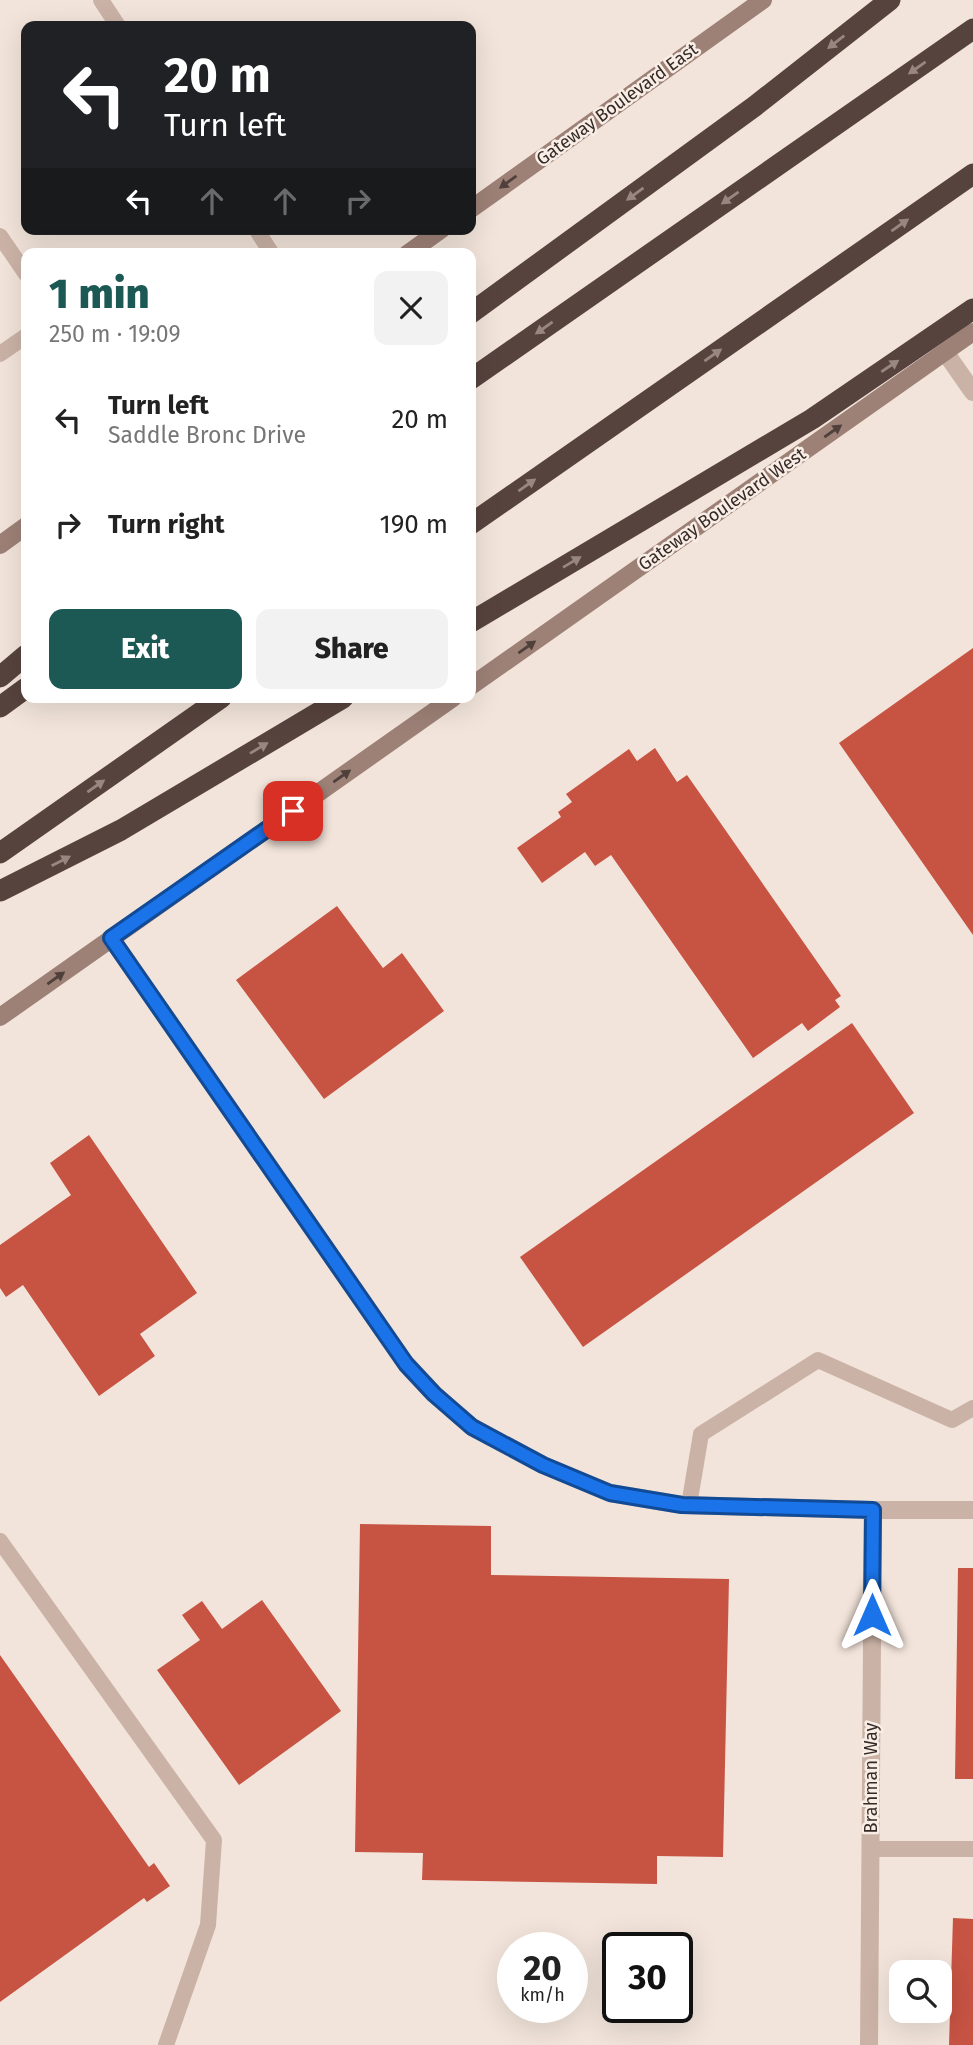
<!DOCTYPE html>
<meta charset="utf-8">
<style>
:root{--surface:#fff;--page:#f2f2f2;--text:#222;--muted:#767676;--accent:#1c5854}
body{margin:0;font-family:"Fira Sans",sans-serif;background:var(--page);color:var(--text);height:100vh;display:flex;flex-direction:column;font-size:26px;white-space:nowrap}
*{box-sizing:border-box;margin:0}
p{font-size:23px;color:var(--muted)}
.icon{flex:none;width:38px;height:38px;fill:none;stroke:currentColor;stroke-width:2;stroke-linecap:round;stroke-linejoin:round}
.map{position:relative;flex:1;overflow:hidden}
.panel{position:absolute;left:21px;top:248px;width:455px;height:455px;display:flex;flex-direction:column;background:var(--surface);border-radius:14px;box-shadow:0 7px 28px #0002}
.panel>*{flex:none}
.banner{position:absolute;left:21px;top:21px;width:455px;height:214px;border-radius:14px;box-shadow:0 7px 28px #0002;background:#202124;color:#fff;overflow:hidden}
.tools{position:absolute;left:889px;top:1960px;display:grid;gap:14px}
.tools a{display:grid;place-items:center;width:63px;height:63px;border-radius:14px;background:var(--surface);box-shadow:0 7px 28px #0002;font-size:35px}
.speed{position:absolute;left:497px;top:1932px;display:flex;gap:14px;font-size:35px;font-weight:700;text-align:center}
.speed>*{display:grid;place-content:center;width:91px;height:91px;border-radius:50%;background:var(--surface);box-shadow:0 7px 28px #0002;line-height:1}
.speed small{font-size:18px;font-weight:400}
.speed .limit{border:4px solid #111;border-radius:10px;background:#fff;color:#111}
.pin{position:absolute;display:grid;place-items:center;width:60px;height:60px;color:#fff;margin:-30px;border-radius:14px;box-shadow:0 4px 10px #0006}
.me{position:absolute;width:77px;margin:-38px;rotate:0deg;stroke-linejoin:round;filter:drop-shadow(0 0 5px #0008)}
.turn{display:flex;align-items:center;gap:24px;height:147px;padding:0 28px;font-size:32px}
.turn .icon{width:91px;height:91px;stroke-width:2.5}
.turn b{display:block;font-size:49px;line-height:60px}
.lanes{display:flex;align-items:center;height:66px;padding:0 28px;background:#0003;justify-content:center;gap:35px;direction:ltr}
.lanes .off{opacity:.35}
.round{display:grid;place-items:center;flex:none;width:74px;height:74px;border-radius:14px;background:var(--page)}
.headline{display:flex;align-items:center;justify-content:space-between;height:119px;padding:0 28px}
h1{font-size:42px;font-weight:800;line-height:52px;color:var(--accent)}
.cta{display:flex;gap:14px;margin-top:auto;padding:14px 28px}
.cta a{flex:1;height:80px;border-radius:14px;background:var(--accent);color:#fff;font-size:28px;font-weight:800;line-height:80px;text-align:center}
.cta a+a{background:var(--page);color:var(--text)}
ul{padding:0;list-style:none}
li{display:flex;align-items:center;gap:21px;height:105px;padding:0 28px}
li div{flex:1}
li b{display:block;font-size:26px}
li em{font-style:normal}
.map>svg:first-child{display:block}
</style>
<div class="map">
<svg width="973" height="2045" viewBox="0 0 973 2045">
<rect width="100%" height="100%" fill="#f2e4da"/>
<g fill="#c75343">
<path d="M973,648V935L839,743Z"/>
<path d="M655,748L677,782L687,775L841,996L835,1000L840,1007L808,1031L802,1023L753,1058L611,855L595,866L585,852L542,883L517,848L561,817L558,812L572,802L566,794L629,749L637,761Z"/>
<path d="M337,906L383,968L402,953L444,1011L324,1099L236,980Z"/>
<path d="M852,1023L914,1113L583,1347L520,1257Z"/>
<path d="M89,1135L197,1293L140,1334L155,1356L99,1396L23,1285L6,1297L0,1288V1245L71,1195L50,1163Z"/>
<path d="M360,1524L491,1526V1575L729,1579L723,1857L657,1856V1884L422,1880L423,1853L355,1852Z"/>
<path d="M958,1568H973V1779H955Z"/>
<path d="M262,1600L341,1711L239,1785L157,1670L200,1640L182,1615L202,1601L222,1629Z"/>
<path d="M0,1655L149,1867L154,1863L170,1886L147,1902L144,1898L0,2002Z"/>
<path d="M953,1918L973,1919V2045H949Z"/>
</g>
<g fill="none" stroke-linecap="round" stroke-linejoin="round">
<g stroke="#cab2a6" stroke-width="16">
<path d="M101,0L118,26"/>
<path d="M256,229L272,254"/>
<path d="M0,236L26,274"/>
<path d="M0,354L26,336"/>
<path d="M689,1505L701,1434L818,1360L952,1420L973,1408"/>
<path d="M0,1541L214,1840L208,1925L166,2045"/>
<path d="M871,1849H973"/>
</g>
<g stroke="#cab2a6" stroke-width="18">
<path d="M945,352L973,392"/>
<path d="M111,938L406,1364L434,1394L472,1427L543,1465L610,1493L682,1505L873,1510H973"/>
<path d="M869,2045L873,1510"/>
</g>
<g stroke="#9d8177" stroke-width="18">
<path d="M471,209L763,0"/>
<path d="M407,254L442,229"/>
<path d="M0,545L26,526"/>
<path d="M471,686L973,332"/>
<path d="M0,1017L453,698"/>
</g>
<g stroke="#57433e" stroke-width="21">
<path d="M471,313L755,106L890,0"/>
<path d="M471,379L973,29"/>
<path d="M471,524L973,174"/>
<path d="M471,622L812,419L973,309"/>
<path d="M0,677L26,655"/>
<path d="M0,707L26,688"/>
<path d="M0,853L221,698"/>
<path d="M0,891L121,830L343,698"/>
</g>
</g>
<defs><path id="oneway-solid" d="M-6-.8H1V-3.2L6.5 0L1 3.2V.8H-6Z" transform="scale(1.75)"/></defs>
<g fill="#988781">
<use href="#oneway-solid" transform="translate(836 42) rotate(142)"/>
<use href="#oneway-solid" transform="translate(917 68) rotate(145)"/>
<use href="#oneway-solid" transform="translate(635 194) rotate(144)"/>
<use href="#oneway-solid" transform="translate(730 198) rotate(145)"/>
<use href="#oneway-solid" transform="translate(900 225) rotate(-35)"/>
<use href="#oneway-solid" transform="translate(544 328) rotate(145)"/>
<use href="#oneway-solid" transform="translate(713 355) rotate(-35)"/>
<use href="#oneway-solid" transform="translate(890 366) rotate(-34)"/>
<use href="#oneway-solid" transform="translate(527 485) rotate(-35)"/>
<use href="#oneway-solid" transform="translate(572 562) rotate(-31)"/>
<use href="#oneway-solid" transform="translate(259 748) rotate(-31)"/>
<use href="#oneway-solid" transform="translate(96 786) rotate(-35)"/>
<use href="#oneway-solid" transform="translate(61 861) rotate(-27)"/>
</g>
<g fill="#50403b">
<use href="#oneway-solid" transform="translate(508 182) rotate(144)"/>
<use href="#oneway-solid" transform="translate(833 431) rotate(-35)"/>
<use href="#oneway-solid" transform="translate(527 647) rotate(-35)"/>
<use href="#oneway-solid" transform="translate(342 776) rotate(-35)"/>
<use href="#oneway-solid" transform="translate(56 978) rotate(-35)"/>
</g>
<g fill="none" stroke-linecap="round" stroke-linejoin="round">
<g stroke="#114b97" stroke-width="18">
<path id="route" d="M293,811L111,938L406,1364L434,1394L472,1427L543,1465L610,1493L682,1505L873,1510L872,1615"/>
</g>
<use href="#route" stroke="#1a73e8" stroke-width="12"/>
</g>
<g text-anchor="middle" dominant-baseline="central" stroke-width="5" stroke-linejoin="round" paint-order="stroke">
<g font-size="18" fill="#362a27" stroke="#f9eee6">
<text transform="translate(617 104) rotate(-36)">Gateway Boulevard East</text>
<text transform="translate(722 509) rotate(-35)">Gateway Boulevard West</text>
<text transform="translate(871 1778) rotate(-90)">Brahman Way</text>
</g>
</g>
</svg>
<div class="tools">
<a><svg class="icon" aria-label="search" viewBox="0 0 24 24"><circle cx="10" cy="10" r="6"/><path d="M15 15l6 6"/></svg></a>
</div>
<div class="speed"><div>20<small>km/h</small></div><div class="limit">30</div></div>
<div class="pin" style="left:293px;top:811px;background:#d93025"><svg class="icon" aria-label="arrive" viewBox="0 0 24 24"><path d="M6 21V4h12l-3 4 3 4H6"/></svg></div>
<svg class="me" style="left:872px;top:1615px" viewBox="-20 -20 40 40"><path d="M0-17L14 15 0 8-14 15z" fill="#1a73e8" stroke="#fff" stroke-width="4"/></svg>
<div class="banner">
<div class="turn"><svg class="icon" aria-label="left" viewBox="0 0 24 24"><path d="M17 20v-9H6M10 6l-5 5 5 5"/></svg><div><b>20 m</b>Turn left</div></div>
<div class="lanes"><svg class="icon" aria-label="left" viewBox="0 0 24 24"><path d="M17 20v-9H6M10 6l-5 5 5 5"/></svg><svg class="icon off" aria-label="ahead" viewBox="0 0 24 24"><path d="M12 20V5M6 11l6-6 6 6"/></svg><svg class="icon off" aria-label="ahead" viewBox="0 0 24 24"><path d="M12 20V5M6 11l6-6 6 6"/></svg><svg class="icon off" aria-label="right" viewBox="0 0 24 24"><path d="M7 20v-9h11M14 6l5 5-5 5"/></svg></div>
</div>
<section class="panel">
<div class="headline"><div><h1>1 min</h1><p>250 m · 19:09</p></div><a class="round"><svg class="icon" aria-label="close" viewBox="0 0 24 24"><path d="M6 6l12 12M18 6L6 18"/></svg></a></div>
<ul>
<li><svg class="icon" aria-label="left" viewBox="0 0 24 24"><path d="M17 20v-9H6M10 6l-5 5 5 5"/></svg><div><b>Turn left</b><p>Saddle Bronc Drive</p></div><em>20 m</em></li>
<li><svg class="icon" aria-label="right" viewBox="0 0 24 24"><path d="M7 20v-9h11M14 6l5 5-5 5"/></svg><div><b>Turn right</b></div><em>190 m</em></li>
</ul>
<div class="cta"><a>Exit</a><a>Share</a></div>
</section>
</div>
